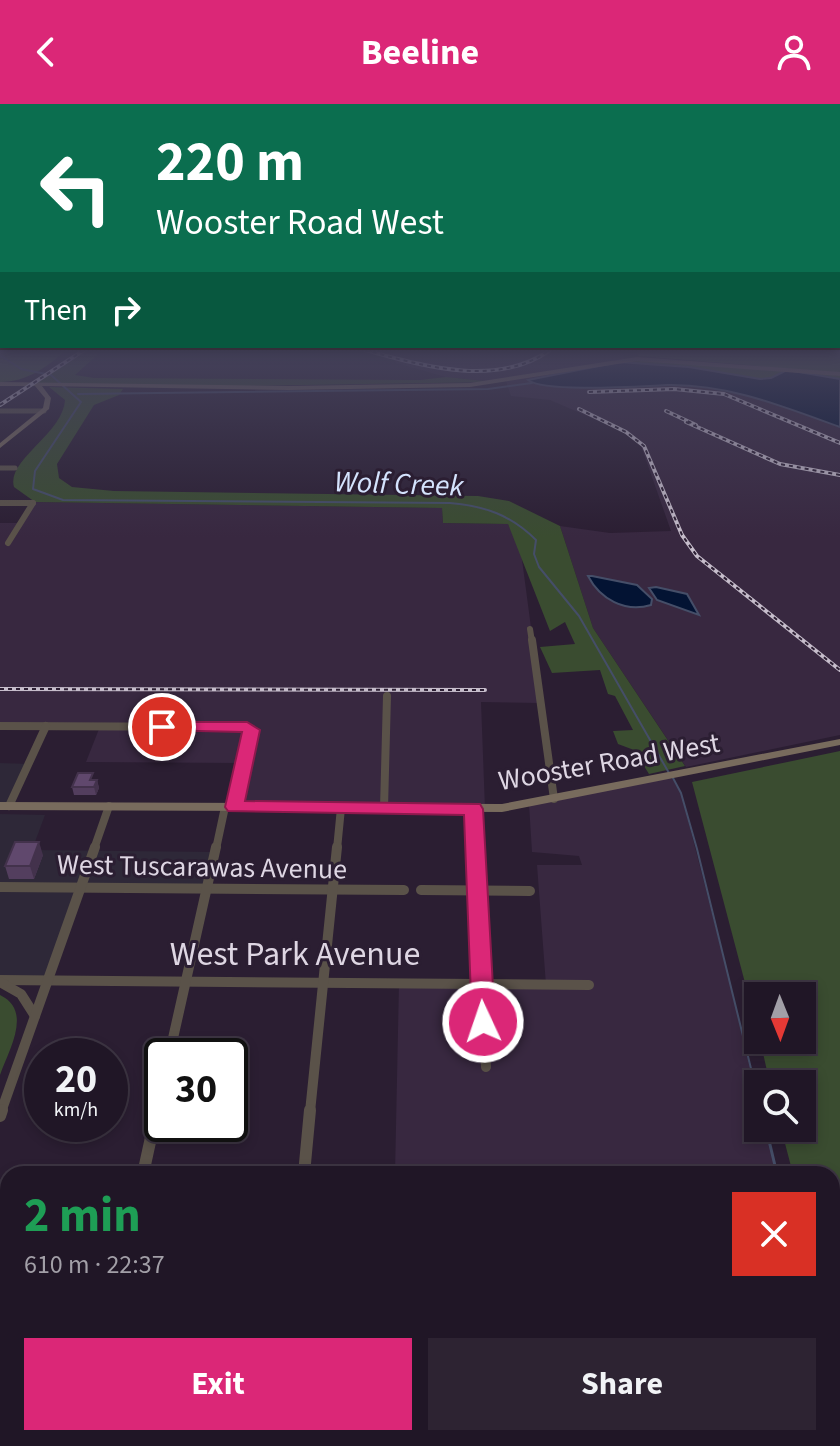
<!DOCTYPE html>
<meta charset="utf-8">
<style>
:root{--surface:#201626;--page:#2d2332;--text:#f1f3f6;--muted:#a29fa7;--line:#3d3543;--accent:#db2777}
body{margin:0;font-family:"Source Sans 3",sans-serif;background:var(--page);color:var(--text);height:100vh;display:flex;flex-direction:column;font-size:30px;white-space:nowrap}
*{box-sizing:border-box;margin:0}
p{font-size:26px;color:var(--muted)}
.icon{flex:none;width:44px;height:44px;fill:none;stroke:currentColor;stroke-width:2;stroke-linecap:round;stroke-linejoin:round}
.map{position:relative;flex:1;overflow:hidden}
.sheet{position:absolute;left:0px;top:1062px;width:840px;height:280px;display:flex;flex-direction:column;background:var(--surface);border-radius:24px 24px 0 0;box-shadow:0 4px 12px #0003,0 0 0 2px var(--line)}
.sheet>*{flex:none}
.hud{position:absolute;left:0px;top:0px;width:840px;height:244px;box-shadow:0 4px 12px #0003,0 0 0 2px var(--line);background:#0b6e4f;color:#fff;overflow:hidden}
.needle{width:52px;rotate:179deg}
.fabs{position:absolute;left:744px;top:878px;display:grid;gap:16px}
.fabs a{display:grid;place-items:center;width:72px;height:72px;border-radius:0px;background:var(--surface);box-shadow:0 4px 12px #0003,0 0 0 2px var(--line);font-size:40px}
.speed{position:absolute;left:24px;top:934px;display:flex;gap:16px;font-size:40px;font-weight:700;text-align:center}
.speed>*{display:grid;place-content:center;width:104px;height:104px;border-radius:50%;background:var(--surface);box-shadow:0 4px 12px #0003,0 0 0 2px var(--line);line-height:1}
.speed small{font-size:20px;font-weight:400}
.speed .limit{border:4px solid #111;border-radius:12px;background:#fff;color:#111}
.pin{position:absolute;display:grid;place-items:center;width:68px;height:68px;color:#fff;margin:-34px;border:4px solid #fff;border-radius:50%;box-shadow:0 2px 8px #0007}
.me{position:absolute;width:88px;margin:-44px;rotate:357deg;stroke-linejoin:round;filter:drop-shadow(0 0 6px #0008)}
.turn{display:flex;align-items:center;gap:28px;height:168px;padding:0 24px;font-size:36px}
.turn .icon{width:104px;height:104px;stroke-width:2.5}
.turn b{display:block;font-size:56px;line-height:68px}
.then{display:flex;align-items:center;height:76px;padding:0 24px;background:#0003;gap:16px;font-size:30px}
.round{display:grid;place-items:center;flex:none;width:84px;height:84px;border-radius:0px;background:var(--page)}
.head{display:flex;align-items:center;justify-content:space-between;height:136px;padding:0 24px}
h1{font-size:48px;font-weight:700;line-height:60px;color:#1e9e55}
.action{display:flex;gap:16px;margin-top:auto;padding:16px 24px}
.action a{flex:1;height:92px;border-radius:0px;background:var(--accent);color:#fff;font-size:32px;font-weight:700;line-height:92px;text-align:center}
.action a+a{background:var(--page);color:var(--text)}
header{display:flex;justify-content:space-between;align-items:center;height:104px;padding:0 24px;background:var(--accent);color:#fff;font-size:36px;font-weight:700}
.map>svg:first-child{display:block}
</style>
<header><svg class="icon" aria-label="back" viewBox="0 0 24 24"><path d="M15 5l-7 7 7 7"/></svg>Beeline<svg class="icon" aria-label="person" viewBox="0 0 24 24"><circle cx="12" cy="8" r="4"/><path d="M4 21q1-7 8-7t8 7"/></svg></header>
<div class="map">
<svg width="840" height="1342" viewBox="0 0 840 1342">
<rect width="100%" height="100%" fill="#2b1e32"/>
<g fill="#2e2838">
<path d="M0,659L29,660L9,702H0Z"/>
<path d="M0,710L45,711L32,746L216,748L207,785L79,784L48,876H0Z"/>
</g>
<g fill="#382840">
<path d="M386,246H620L625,256L608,281L704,282L769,296L840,323V631L686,663L593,524L560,422L610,429L671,427L640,339L627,329L550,296L511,292L506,277L495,278L446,273L396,259Z"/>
<path d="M35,398L442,404L443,419L508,420L521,448L541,599L481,598L485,705L235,703L251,626L0,619V419H20Z"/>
<path d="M99,625L246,626L247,629L241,659L86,658Z"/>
<path d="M671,673L681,689L722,848L758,993V1024H766L777,1070H395L399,879L546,881L537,761H582L579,752L532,748L529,700Z"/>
<path d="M832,1280L840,1310V1342H385L386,1334H832Z"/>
</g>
<g fill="#3a4c30">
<path d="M86,246H103L75,271L94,274L420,276L446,273L495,278L171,283L31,281Z"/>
<path d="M49,283L123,285L119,291L94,301L57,360L59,374L72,383L114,387L478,392L509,397L560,422L593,524L685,662L649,670L634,646L618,640L613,627L633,626L615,592L608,590L600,566L552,569L540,543L575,540L565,518L550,527L508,420L443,419L442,404L35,398L14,383C6,356 63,330 65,296Z"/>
<path d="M840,647V1235L832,1207V1070H793L781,1024H802V980H770L760,936H802V892H758V928L692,678Z"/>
<path d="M0,891C33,907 9,945 0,971Z"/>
</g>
<g fill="#455d36">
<path d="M0,246H66C47,263 27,278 0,278Z"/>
<path d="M635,246H840V269L639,252Z"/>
<path d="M641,257L798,266L840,272V275L787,266L771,274L760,275L689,263L619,258Z"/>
</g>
<g fill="#031333" stroke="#454e68" stroke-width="2">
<path d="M619,258L689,263L760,275L771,274L787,266L840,275V323C784,303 729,280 668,281C642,282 545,289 528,276Z"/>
<path d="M592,472L637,481L652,495L651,501C625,509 600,495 588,472Z"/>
<path d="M656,483L687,490L699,511L657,496L649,484Z"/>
</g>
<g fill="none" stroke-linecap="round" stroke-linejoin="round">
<g stroke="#454e68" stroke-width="2">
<path d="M0,251L21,265L51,271L81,298L35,367L33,385L63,396L450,399C485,402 511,411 536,436L534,450L539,463L579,512L669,669"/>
<path d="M78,290L488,285L532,279"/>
<path d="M673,674L681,689L697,745L758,993"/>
</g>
<g stroke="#454e68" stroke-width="3">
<path d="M766,1024L777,1070"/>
<path d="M832,1280L840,1310"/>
</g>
<g stroke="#5a5249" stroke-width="5">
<path d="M0,307H44"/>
<path d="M0,364H15"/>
</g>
<g stroke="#5a5249" stroke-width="6">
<path d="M0,399H33"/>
<path d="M8,439L33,399"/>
<path d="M530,525L532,538"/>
</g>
<g stroke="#5a5249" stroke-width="8">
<path d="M532,536L554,695"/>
<path d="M0,622L247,623L252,626L235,703"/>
<path d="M9,702L46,622"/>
<path d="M384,704L387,592"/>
<path d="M473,705L475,745"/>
<path d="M94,745L109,702"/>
<path d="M216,745L225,703"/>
<path d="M337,745L341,704"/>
</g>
<g stroke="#5a5249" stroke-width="10">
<path d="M475,743L486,963"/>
<path d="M0,783L404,786"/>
<path d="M421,786L530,787"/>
<path d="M0,876L589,881"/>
<path d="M0,878L21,890L35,912"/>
<path d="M169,952L216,743"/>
<path d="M1,1008L95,743"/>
<path d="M157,1008L162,985"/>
<path d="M310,1008L337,743"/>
</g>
<g stroke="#5a5249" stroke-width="12">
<path d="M0,1012L2,1006"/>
<path d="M143,1070L157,1006"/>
<path d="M304,1070L310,1006"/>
<path d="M0,1092H8"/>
<path d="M0,1341L139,1342"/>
<path d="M277,1342L278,1334"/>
</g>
<g fill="#786b5d" fill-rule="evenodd">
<path d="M637,253L840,268V272L637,257L470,283L288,286L42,282L51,294L49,305L0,344V339L43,304L45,294L35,282H0V278L288,282L470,279Z"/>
<path d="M840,635V641L502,708L0,706V698L502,700Z"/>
</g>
<g stroke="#c6bdcb" stroke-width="4">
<g id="rail">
<path d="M365,246C423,262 497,284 550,246"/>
<path d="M589,288L674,285L724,290L840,339"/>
<path d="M0,301L84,246"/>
<path d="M579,305L626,328L644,342L682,431L697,452L840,566"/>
<path d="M666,307L696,321"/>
<path d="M686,318L780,360L840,371"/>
<path d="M0,585L485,586"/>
</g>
</g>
<use href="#rail" stroke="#2b1e32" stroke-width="2" stroke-dasharray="4" stroke-linecap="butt"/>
</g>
<g fill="#533e5e">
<path d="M94,676H97L99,684L96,691H74L72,683Z"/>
<path d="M43,751L34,775H9L5,762Z"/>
</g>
<g fill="#43324c">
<path d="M97,676L99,684L96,691L94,683Z"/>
<path d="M39,738L43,751L34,775L30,762Z"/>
</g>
<g fill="#60486d" stroke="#43324c" stroke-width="2">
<path d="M78,669H93L90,676H97L94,683H72Z"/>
<path d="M15,738H39L30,762H5Z"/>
<path d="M8,1294V1313H3Z"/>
</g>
<linearGradient id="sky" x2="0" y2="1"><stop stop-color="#18101c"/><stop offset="0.57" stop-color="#44415a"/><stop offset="1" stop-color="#44415a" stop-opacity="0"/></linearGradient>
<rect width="840" height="433" fill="url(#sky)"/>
<path fill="#db2777" stroke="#8e194d" stroke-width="2" d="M162,618H247L260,626L245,697L480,700L483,705L495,918L491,925L483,928L475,925L472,918L464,711L228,707L225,703L242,628L156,626L153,623Z"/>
<g text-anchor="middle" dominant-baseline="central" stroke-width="6" stroke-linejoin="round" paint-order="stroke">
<g font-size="28" fill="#ded6e3" stroke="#2b1e32">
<text transform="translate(609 658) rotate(-10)">Wooster Road West</text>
<text transform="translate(202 763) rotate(1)">West Tuscarawas Avenue</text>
</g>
<g font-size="30" font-style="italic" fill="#d4e3fd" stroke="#2b1e32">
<text transform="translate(399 380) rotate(2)">Wolf Creek</text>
</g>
<g font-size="34" fill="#ded6e3" stroke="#2b1e32">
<text x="295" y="850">West Park Avenue</text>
</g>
</g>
</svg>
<div class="fabs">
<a><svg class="needle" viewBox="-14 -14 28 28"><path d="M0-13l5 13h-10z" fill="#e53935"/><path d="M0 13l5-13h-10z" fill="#a29fa7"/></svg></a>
<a><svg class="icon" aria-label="search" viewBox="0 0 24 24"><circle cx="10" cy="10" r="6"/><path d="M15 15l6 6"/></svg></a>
</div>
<div class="speed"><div>20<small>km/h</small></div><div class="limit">30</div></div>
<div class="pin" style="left:162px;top:623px;background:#d93025"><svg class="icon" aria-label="arrive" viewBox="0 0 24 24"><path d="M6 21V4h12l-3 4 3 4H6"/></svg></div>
<svg class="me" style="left:483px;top:918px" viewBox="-20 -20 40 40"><circle r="17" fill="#db2777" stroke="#fff" stroke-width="3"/><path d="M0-11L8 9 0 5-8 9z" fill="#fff"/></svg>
<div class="hud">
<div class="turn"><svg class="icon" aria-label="left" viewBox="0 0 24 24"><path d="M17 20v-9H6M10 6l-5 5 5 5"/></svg><div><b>220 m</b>Wooster Road West</div></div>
<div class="then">Then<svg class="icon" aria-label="right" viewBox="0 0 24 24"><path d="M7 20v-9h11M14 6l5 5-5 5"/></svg></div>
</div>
<section class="sheet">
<div class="head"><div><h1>2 min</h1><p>610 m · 22:37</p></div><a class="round" style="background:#d93025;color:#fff"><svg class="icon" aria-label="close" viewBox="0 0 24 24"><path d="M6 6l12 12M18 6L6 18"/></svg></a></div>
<div class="action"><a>Exit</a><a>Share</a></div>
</section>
</div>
